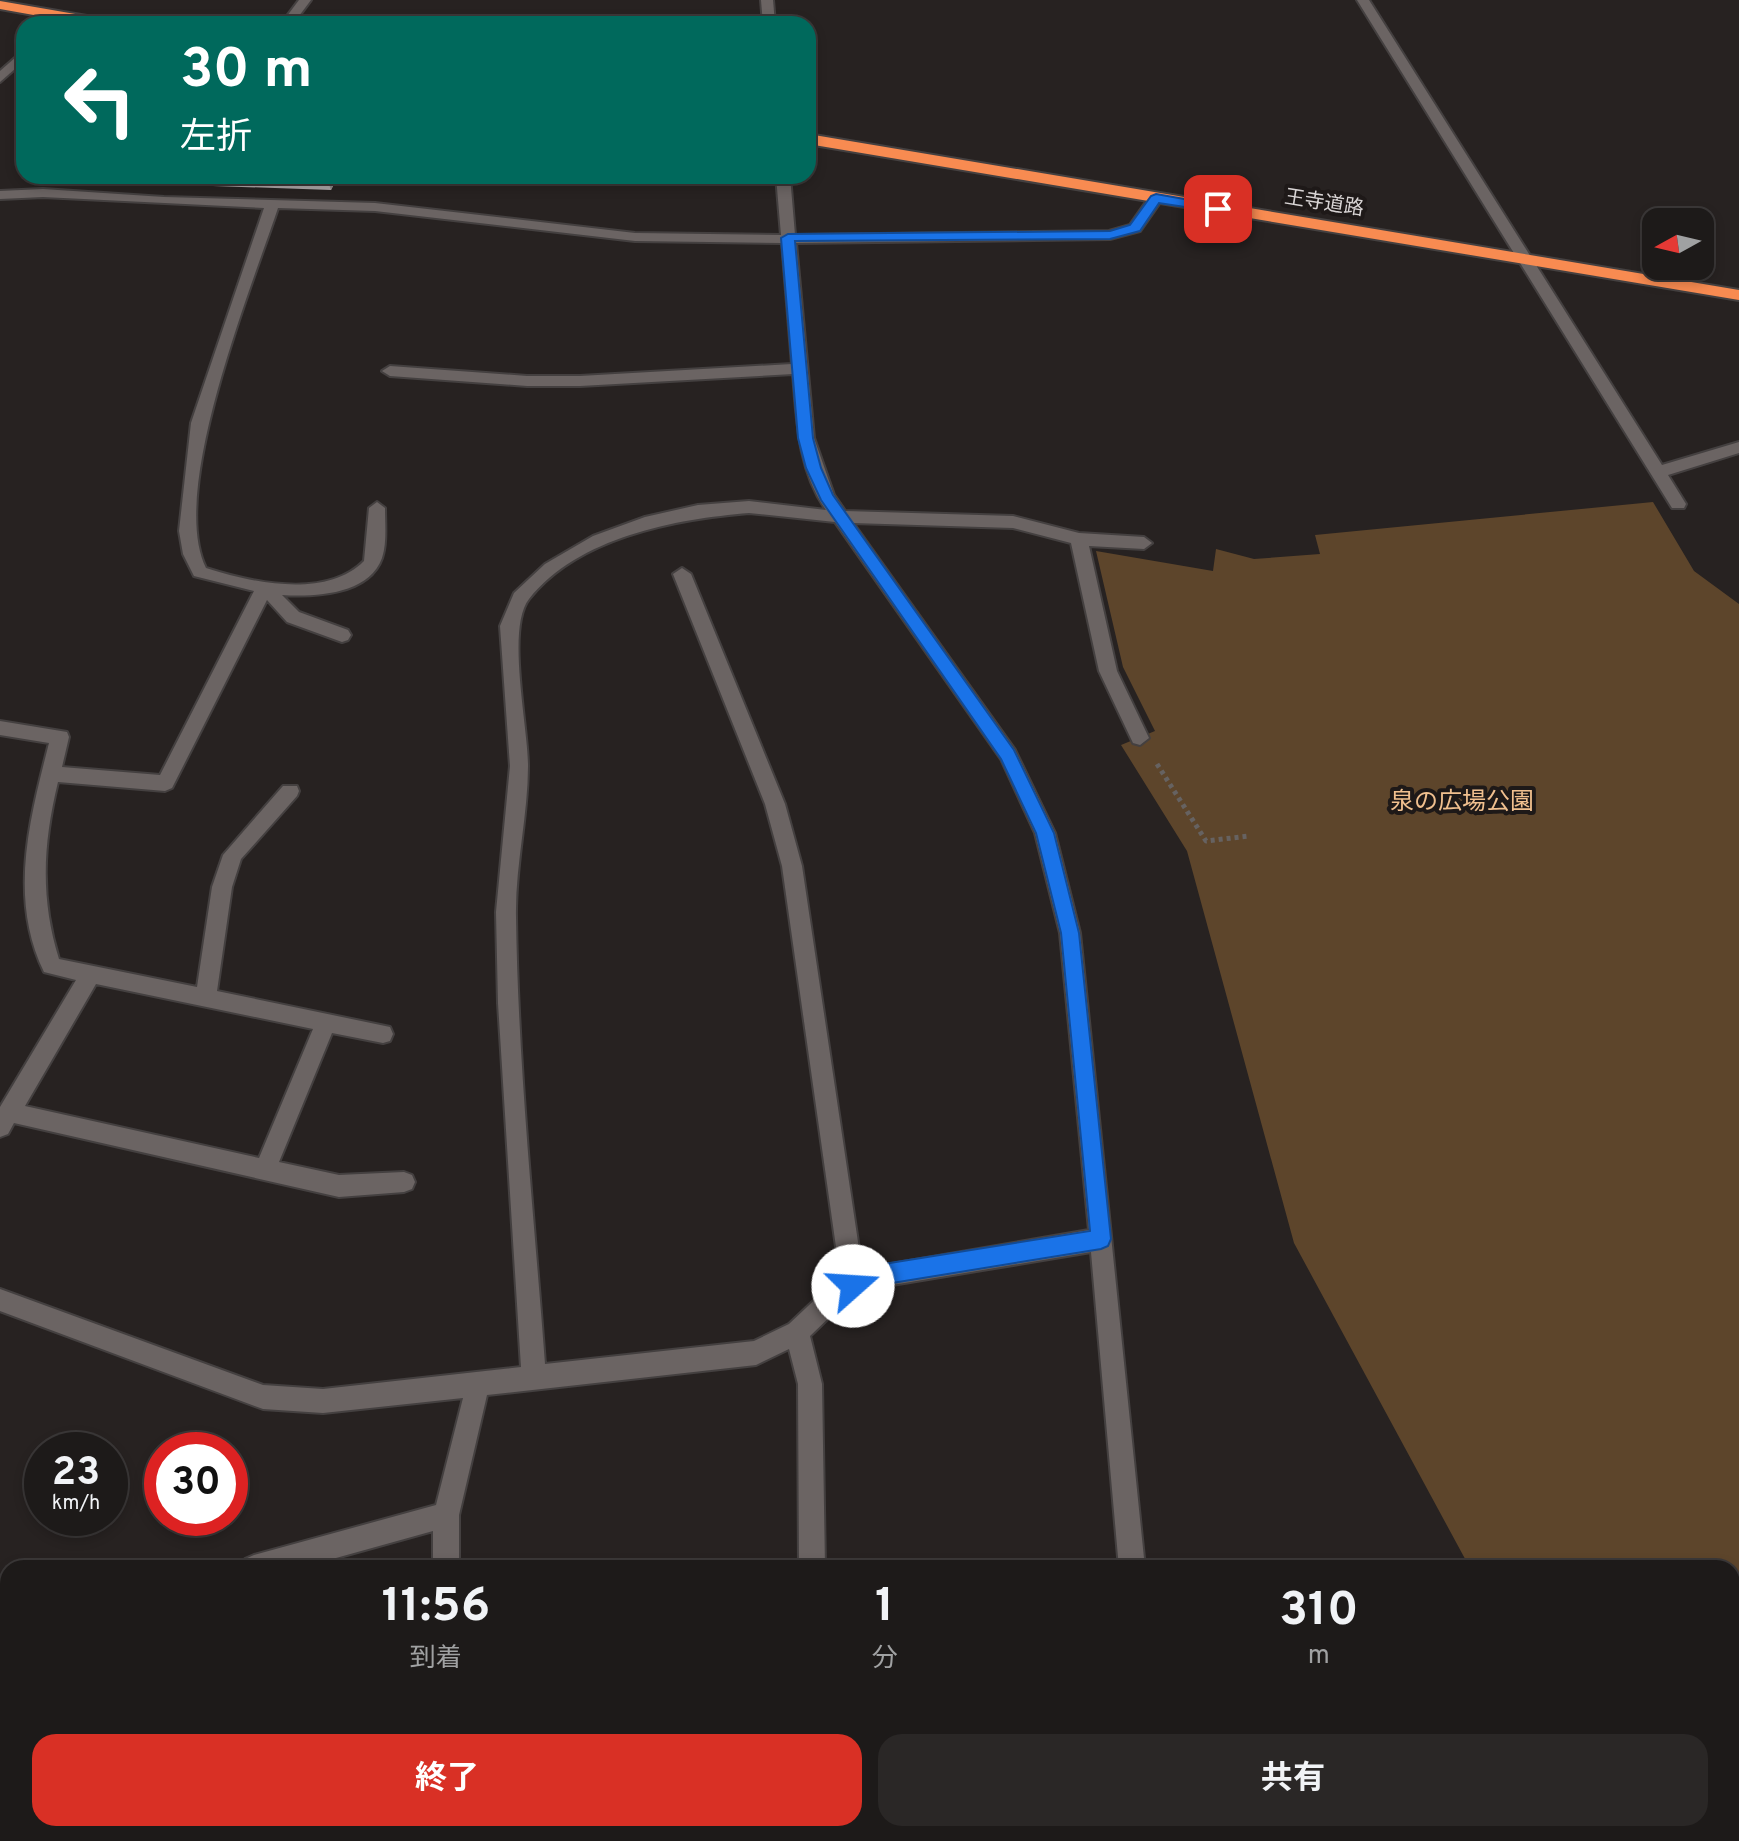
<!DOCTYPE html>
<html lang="ja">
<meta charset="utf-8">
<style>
:root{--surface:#1d1a19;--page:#2a2726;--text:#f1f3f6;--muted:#a0a1a2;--line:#3b3838;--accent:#d93025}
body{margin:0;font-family:Overpass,"Noto Sans JP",sans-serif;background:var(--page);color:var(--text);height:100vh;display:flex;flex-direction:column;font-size:30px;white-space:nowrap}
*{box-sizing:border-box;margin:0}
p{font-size:26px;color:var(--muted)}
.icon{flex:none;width:44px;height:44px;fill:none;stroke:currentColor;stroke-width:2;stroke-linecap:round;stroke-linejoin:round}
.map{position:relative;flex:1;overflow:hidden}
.details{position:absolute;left:0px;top:1560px;width:1740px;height:282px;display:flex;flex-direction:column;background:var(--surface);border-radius:24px 24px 0 0;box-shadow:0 4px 12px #0003,0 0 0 2px var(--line)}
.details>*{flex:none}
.hud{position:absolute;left:16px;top:16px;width:800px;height:168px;border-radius:24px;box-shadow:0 4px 12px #0003,0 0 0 2px var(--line);background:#00695c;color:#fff;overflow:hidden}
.needle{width:52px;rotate:262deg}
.fabs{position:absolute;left:1642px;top:208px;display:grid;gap:16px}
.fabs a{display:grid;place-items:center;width:72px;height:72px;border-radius:16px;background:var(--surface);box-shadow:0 4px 12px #0003,0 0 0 2px var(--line);font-size:40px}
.speed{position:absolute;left:24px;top:1432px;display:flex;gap:16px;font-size:40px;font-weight:700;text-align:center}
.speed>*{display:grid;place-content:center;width:104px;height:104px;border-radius:50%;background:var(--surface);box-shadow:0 4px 12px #0003,0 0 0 2px var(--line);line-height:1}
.speed small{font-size:20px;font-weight:400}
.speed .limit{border:12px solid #d22;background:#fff;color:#111}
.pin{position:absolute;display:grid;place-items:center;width:68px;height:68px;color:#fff;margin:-34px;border-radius:16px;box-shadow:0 4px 12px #0006}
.me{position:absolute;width:88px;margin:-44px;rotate:71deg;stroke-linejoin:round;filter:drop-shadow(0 0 6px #0008)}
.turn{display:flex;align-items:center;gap:28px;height:168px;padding:0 32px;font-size:36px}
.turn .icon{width:104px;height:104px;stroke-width:2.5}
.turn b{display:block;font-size:56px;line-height:68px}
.eta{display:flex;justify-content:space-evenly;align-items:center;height:136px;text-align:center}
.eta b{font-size:48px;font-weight:700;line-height:56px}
.cta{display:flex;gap:16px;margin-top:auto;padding:16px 32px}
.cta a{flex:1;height:92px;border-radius:24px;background:var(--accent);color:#fff;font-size:32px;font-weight:700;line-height:92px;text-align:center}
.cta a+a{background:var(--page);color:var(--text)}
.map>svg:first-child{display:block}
</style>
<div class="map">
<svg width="1739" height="1841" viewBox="0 0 1739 1841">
<rect width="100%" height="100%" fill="#272221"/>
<path fill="#5d452b" d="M1653,502L1694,571L1739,604V1841H1643L1638,1834H1732V1568H1470L1294,1243L1187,851L1121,745L1155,731L1123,667L1096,551L1213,571L1216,549L1254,559L1320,554L1315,535Z"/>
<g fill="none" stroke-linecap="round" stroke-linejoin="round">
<g stroke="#444040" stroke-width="4">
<g id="minor">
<path d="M299,0H311L293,24H281Z"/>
<path d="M761,0H773L775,24H763Z"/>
<path d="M1357,0H1369L1662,465L1739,442V453L1668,475L1686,504L1684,508H1672Z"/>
<path d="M24,50V61L0,82V71Z"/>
<path d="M776,176H790L795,235L1109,231L1130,225L1151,195L1163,198L1140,231L1110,239L796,243L814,438L834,495L845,511L1013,516L1079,533L1144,537L1152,543L1144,549L1089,546L1117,671L1149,738L1140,745L1133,743L1099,671L1071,543L1013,528L853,523L1015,750L1055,833L1080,933L1145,1568H1119L1091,1252L874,1288L839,1308L810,1336L822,1384L825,1568H799L798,1384L789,1349L756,1365L487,1395L459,1515V1568H433V1531L300,1568H241L245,1559L254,1555L436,1505L463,1398L323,1413L263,1409L0,1311V1289L263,1385L323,1389L521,1367L498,1003L496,912L510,766L500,626L514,593L545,564L593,536L645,517L698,505L749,501L826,510C798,470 797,421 793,374L580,386H527L390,376L382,371L390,366L527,376H580L792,364L782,243L635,241L375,211L278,208C251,289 168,492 206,568C253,583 326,599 364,561L369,508L377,502L385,508C385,524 387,543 382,558C369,595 314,597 282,595L299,612L348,630L351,635L348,640L342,642L287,622L267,600L172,788L165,791L58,782C43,844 40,898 59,959L197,987L212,887L223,855L283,786H297L299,791L297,796L241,859L232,887L217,991L390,1027L393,1034L390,1041L383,1043L332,1033L279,1162L339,1175L404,1172L412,1175L415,1182L412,1189L404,1192L339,1197L14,1123L8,1134L0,1137V1107L76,980L44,972C8,898 30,818 49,743L0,735V721L67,732L69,737L62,767L160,775L254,591L194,576L183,554L179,531L191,423L264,208L43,197L0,199V191L43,189L164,197L375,203L635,233L781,235ZM749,513L835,522L1001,759L1035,833L1060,933L1089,1230L862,1269L802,866L785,804L691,574L682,568L673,574L765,804L782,866L841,1282L823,1292L789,1324L754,1341L545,1364C534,1216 518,1066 516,917C515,866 528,816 528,766C528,727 506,628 529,599C578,537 676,519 749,513ZM96,984L313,1029L259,1158L25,1106Z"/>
<path d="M101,1834H129L128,1841H100Z"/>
<path d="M432,1834H460L461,1841H433Z"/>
<rect x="801" y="1834" width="28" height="7"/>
<path d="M1148,1834H1176L1177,1841H1149Z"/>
</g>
</g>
<g stroke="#444040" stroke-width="4">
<g id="highway">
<path d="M0,1L110,20L117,24H84L0,9Z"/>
<path d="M808,134L1739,290V300L808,144Z"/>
</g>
</g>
<path stroke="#666261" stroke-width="5" stroke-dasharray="4 4" stroke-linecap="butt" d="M1157,764L1206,841L1249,836"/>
<use href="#minor" fill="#6b6463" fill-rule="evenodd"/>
<use href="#highway" fill="#f88b51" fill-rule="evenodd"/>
</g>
<path fill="#ada7a8" d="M124,176H338L331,190L127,183Z"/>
<path fill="#8d8888" d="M326,176H338L331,190Z"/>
<path fill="#1a73e8" stroke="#114b97" stroke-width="2" d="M1156,194L1218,205L1224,209L1218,212L1159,203L1140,231L1110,239L795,241L813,438L821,468L833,495L1014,750L1054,833L1079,933L1111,1239L1108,1246L1101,1249L874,1286L853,1297L845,1294L842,1286L845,1279L871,1266L1090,1231L1061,933L1036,833L1001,759L821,500L806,468L798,438L781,238L788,234L1110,231L1130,225L1151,196Z"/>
<g text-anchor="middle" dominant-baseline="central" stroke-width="8" stroke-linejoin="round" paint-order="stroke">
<g font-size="20" fill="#d9d5d5" stroke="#1e1918">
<text transform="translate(1324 204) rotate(9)">王寺道路</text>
</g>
<g font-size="24" fill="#f1c08f" stroke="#1e1918">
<text x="1462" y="803">泉の広場公園</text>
</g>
</g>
</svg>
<div class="fabs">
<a><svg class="needle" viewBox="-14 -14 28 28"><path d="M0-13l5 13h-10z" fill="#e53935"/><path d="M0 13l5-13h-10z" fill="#a0a1a2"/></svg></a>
</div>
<div class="speed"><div>23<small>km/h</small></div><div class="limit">30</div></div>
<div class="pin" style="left:1218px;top:209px;background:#d93025"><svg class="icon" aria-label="arrive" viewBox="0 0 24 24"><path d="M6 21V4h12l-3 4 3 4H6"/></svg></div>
<svg class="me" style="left:853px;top:1286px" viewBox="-20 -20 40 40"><circle r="19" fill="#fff"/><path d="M0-13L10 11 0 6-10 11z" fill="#1a73e8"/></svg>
<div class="hud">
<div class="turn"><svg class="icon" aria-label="left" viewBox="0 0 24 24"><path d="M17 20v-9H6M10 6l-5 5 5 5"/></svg><div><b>30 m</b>左折</div></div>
</div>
<section class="details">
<div class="eta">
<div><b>11:56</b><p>到着</p></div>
<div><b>1</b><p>分</p></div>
<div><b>310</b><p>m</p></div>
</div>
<div class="cta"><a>終了</a><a>共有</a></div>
</section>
</div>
